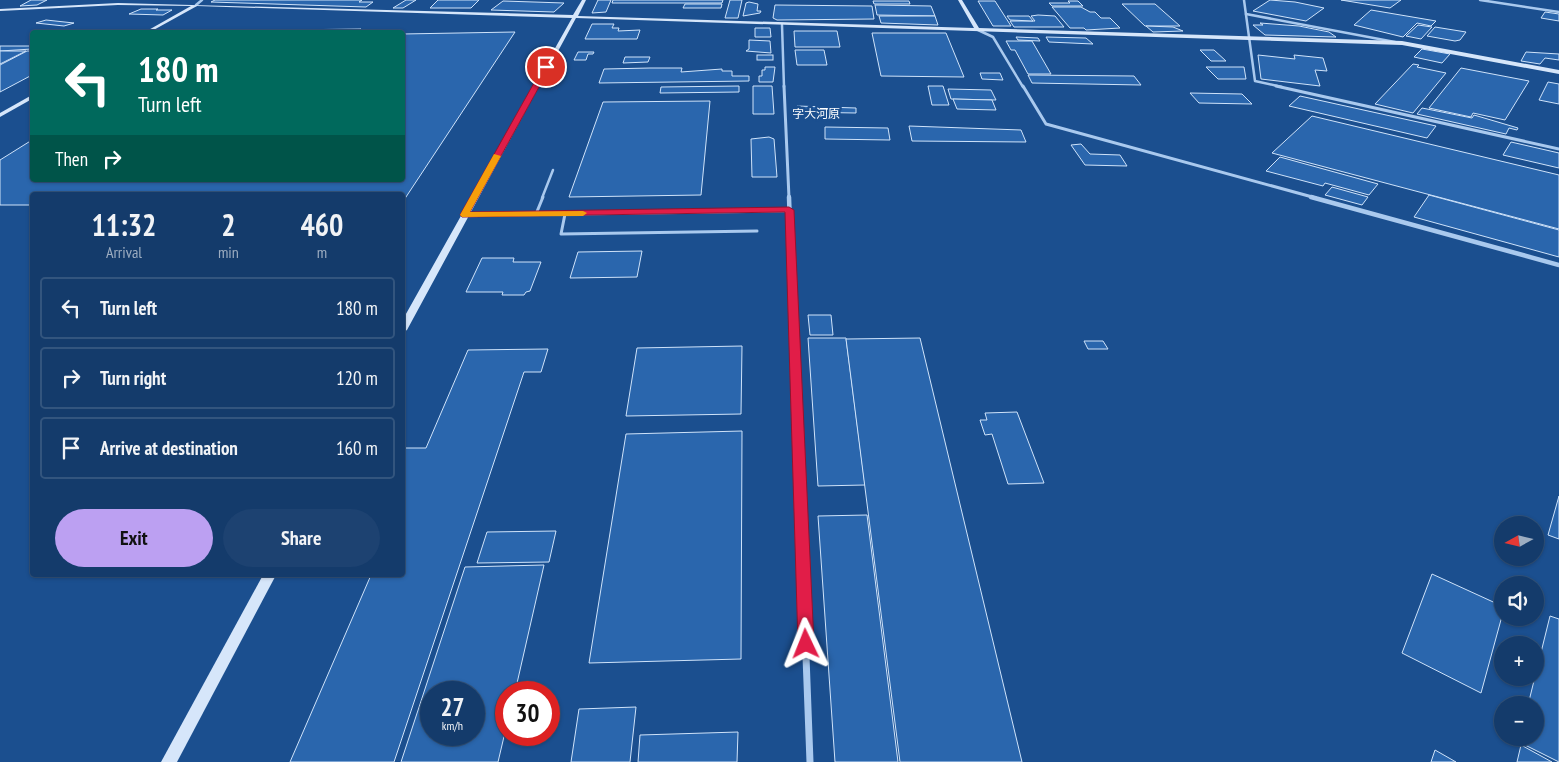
<!DOCTYPE html>
<meta charset="utf-8">
<style>
:root{--surface:#143b6b;--page:#1d4271;--text:#f1f3f6;--muted:#9dadc1;--line:#33557e;--accent:#bca0f2}
body{margin:0;font-family:"PT Sans Narrow","Noto Sans JP",sans-serif;background:var(--page);color:var(--text);height:100vh;display:flex;flex-direction:column;font-size:19px;white-space:nowrap}
*{box-sizing:border-box;margin:0}
p{font-size:16px;color:var(--muted)}
.icon{flex:none;width:28px;height:28px;fill:none;stroke:currentColor;stroke-width:2;stroke-linecap:round;stroke-linejoin:round}
.map{position:relative;flex:1;overflow:hidden}
.side{position:absolute;left:30px;top:192px;width:375px;height:385px;display:flex;flex-direction:column;background:var(--surface);border-radius:5px;box-shadow:0 1px 4px #0004,0 0 0 1px var(--line)}
.side>*{flex:none}
.hud{position:absolute;left:30px;top:30px;width:375px;height:152px;border-radius:5px;box-shadow:0 1px 4px #0004,0 0 0 1px var(--line);background:#00695c;color:#fff;overflow:hidden}
.needle{width:32px;rotate:262deg}
.buttons{position:absolute;left:1494px;top:516px;display:grid;gap:10px}
.buttons a{display:grid;place-items:center;width:50px;height:50px;border-radius:50%;background:var(--surface);box-shadow:0 1px 4px #0004,0 0 0 1px var(--line);font-size:25px}
.speed{position:absolute;left:420px;top:681px;display:flex;gap:10px;font-size:25px;font-weight:700;text-align:center}
.speed>*{display:grid;place-content:center;width:65px;height:65px;border-radius:50%;background:var(--surface);box-shadow:0 1px 4px #0004,0 0 0 1px var(--line);line-height:1}
.speed small{font-size:12px;font-weight:400}
.speed .limit{border:8px solid #d22;background:#fff;color:#111}
.pin{position:absolute;display:grid;place-items:center;width:42px;height:42px;color:#fff;margin:-21px;border:2px solid #fff;border-radius:50%;box-shadow:0 1px 5px #0007}
.me{position:absolute;width:55px;margin:-28px;rotate:358deg;stroke-linejoin:round;filter:drop-shadow(0 0 4px #0008)}
.turn{display:flex;align-items:center;gap:18px;height:105px;padding:0 25px;font-size:22px}
.turn .icon{width:65px;height:65px;stroke-width:2.5}
.turn b{display:block;font-size:35px;line-height:42px}
.then{display:flex;align-items:center;height:48px;padding:0 25px;background:#0003;gap:10px;font-size:19px}
.eta{display:flex;justify-content:space-evenly;align-items:center;height:85px;text-align:center}
.eta b{font-size:30px;font-weight:800;line-height:35px}
.button{display:flex;gap:10px;margin-top:auto;padding:10px 25px}
.button a{flex:1;height:58px;border-radius:30px;background:var(--accent);color:#111;font-size:20px;font-weight:800;line-height:58px;text-align:center}
.button a+a{background:var(--page);color:var(--text)}
ul{padding:0;list-style:none}
li{display:flex;align-items:center;gap:15px;height:62px;margin:0 10px 8px;padding:0 15px;border:2px solid var(--line);border-radius:5px}
li div{flex:1}
li b{display:block;font-size:19px}
li em{font-style:normal}
.map>svg:first-child{display:block}
</style>
<div class="map">
<svg width="1559" height="762" viewBox="0 0 1559 762">
<rect width="100%" height="100%" fill="#1b4f8f"/>
<g fill="#2a66ad" stroke="#cfe3fa" fill-rule="evenodd">
<path d="M31,0H47L37,5L20,6Z"/>
<path d="M215,0H362L359,2H373L366,7L211,2Z"/>
<path d="M406,0H416L403,8H393Z"/>
<path d="M438,0H479L471,8H430Z"/>
<path d="M598,0H611L606,12L592,13Z"/>
<path d="M613,0H723L722,3H612Z"/>
<path d="M730,0H742L738,18H725Z"/>
<path d="M1270,0L1295,2L1324,8L1306,21L1253,11Z"/>
<path d="M1341,0H1401L1390,8Z"/>
<path d="M503,1L564,3L554,12L491,10Z"/>
<path d="M873,1H909L910,4H874Z"/>
<path d="M978,1H995L1011,26H993Z"/>
<path d="M1068,1H1078L1083,6H1052L1049,3H1070Z"/>
<path d="M749,2L758,4L757,11H761L760,13L743,16L746,3Z"/>
<path d="M685,4H722L721,8H683Z"/>
<path d="M1122,4H1155L1180,26H1145Z"/>
<path d="M775,5L872,6L874,19L777,20L773,18Z"/>
<path d="M875,5L931,6L935,16L877,15Z"/>
<path d="M1052,7H1081L1090,12H1095L1101,18H1110L1120,28L1086,30L1084,28H1070Z"/>
<path d="M141,9H158L156,10H172L163,15L129,14Z"/>
<path d="M1371,10L1436,21L1431,26L1417,23L1403,37L1354,25Z"/>
<path d="M1545,12L1559,14V21L1541,18Z"/>
<path d="M1038,15L1055,16L1064,27H1014L1010,21H1035L1031,16Z"/>
<path d="M879,16H935L938,25L881,23Z"/>
<path d="M1007,16H1029L1033,21L1010,20Z"/>
<path d="M46,20L74,23L64,26L36,23Z"/>
<path d="M1260,23L1299,26L1329,32L1336,37L1265,35L1253,25H1263Z"/>
<path d="M592,24H614L612,28H619L618,31L640,30L637,39H585Z"/>
<path d="M1418,25L1432,27L1421,39L1406,36Z"/>
<path d="M1146,26L1173,27L1183,31L1153,32Z"/>
<path d="M1435,27L1466,32L1460,40L1455,41L1427,36Z"/>
<path d="M755,28H770L771,37H755Z"/>
<path d="M361,29L356,32H207L210,31Z"/>
<path d="M72,31H133L70,32Z"/>
<path d="M794,31H837L840,47H795Z"/>
<path d="M515,32L404,200L402,195H32V205H0V160L32,140V180H402V34Z"/>
<path d="M872,33H946L964,77L881,76Z"/>
<path d="M1016,37L1038,38L1040,41L1018,40Z"/>
<path d="M1046,37L1086,38L1093,44L1049,42Z"/>
<path d="M749,40L770,41L771,53L746,51L749,49Z"/>
<path d="M1006,41H1032L1051,74H1028L1015,50H1011Z"/>
<path d="M0,46H32V49L0,51Z"/>
<path d="M1422,49L1450,54L1442,63L1414,57Z"/>
<path d="M795,50H824L827,65H797Z"/>
<path d="M1200,50H1214L1226,61H1211Z"/>
<path d="M0,51H26L0,64Z"/>
<path d="M27,51H32V75L0,92V65Z"/>
<path d="M578,52H594L593,54H588L586,60H574Z"/>
<path d="M1526,52L1559,54V60L1545,58L1540,64L1521,61Z"/>
<rect x="757" y="55" width="16" height="5"/>
<path d="M1258,55L1295,59L1294,55L1323,58L1327,71L1315,70L1320,86L1261,79Z"/>
<path d="M625,57H650L648,62L623,63Z"/>
<path d="M1413,64L1419,65L1417,67L1446,73L1413,113L1375,104Z"/>
<path d="M765,67H775L773,82H759V76H762V70H765Z"/>
<path d="M1206,67H1244L1246,79H1218Z"/>
<path d="M650,68H682L681,72L722,69V71H732V76H749V81L599,83L604,69Z"/>
<path d="M1461,68L1529,81L1505,120L1473,113L1471,117L1429,108Z"/>
<path d="M980,73H1000L1003,80L982,79Z"/>
<path d="M1028,75L1134,76L1141,85L1032,83Z"/>
<path d="M1548,82L1559,84V104L1539,100Z"/>
<path d="M739,86V92L660,93L661,87Z"/>
<path d="M753,86H772L774,114H753Z"/>
<path d="M928,86H943L949,105H932Z"/>
<path d="M948,89L991,90L996,100L951,99Z"/>
<path d="M1190,93L1242,94L1252,104L1199,103Z"/>
<path d="M1300,96L1436,126L1427,138L1289,106Z"/>
<path d="M953,99L992,100L996,110L957,109Z"/>
<path d="M710,101L701,195L569,197L603,102Z"/>
<path d="M797,106L856,108V113L797,112Z"/>
<path d="M1422,108L1472,118L1474,115L1518,128L1517,130L1509,128L1506,134L1417,114Z"/>
<path d="M1312,116L1559,175V229L1272,153Z"/>
<path d="M909,126L1021,130L1026,142L912,141Z"/>
<path d="M825,127L888,128L890,140L825,139Z"/>
<path d="M769,137L774,139L777,177H752L751,139Z"/>
<path d="M1511,142L1559,153V168L1503,155Z"/>
<path d="M1081,144L1090,154L1120,155L1127,166L1085,165L1071,145Z"/>
<path d="M1280,157L1378,184L1369,195L1325,183L1323,186L1266,171Z"/>
<path d="M1332,187L1368,197L1362,205L1325,195Z"/>
<path d="M1429,195L1559,230V257L1414,217Z"/>
<path d="M642,251L637,277L570,278L578,252Z"/>
<path d="M482,258H514L513,262H541L530,291L526,292L524,295H502L503,292H466Z"/>
<path d="M808,315H831L833,335H810Z"/>
<path d="M808,338H846L865,485L818,486Z"/>
<path d="M920,338L1022,762H900L846,339Z"/>
<path d="M1084,341H1103L1108,349H1088Z"/>
<path d="M742,346L741,414L626,416L637,348Z"/>
<path d="M548,349L541,372H524L394,762H290L371,575H402V448H426L468,350Z"/>
<path d="M1017,412L1044,483L1008,484L992,434L985,435L980,420H987L985,413Z"/>
<path d="M742,431L741,659L589,663L626,434Z"/>
<path d="M1559,496V539L1548,535Z"/>
<path d="M867,515L898,762H835L818,516Z"/>
<path d="M556,531L549,562L477,563L487,532Z"/>
<path d="M544,565L515,692H506V728L498,762H401L465,567ZM431,692H474V735H431Z"/>
<path d="M1432,574L1502,606V616L1481,693L1402,653Z"/>
<path d="M1550,616L1559,619V762L1519,742L1520,738H1535V705H1528Z"/>
<path d="M636,707L630,762H571L579,709Z"/>
<path d="M738,732L737,762H638L640,735Z"/>
<path d="M1521,745L1552,762H1517Z"/>
<path d="M1435,750L1456,762H1431Z"/>
</g>
<g fill="none" stroke-linecap="round" stroke-linejoin="round">
<path stroke="#a9c9ee" stroke-width="2.5" d="M542,198L553,170"/>
<g stroke="#a9c9ee" stroke-width="3">
<path d="M536,214L543,197"/>
<path d="M565,214L561,234L757,231"/>
</g>
<g stroke="#a9c9ee" stroke-width="2.5">
<path d="M1244,0L1255,81L1282,87"/>
<path d="M1480,0L1559,12"/>
<path d="M196,5L202,0"/>
<path d="M1246,14L1395,42"/>
<path d="M782,25L784,87"/>
<path d="M978,30L993,37L1023,87"/>
</g>
<g stroke="#a9c9ee" stroke-width="3">
<path d="M784,86L789,198"/>
<path d="M1023,86L1046,124L1316,198"/>
<path d="M1276,86L1559,149"/>
</g>
<g stroke="#a9c9ee" stroke-width="4.5">
<path d="M789,197L794,341"/>
<path d="M1311,197L1559,265"/>
<path d="M465,215L789,210"/>
</g>
<path stroke="#a9c9ee" stroke-width="5.5" d="M794,340L801,525"/>
<path stroke="#a9c9ee" stroke-width="7" d="M801,524L810,762"/>
<g fill="#d6e6fa" fill-rule="evenodd">
<path d="M582,0H586L578,16L974,28L958,0H962L979,28L1402,41L1559,70V74L1402,45L576,18L407,330L402,333V321L572,18L197,6L150,32H145L191,6L118,5L0,11V9L118,3L573,15Z"/>
<path d="M32,95V99L0,117V113Z"/>
<path d="M263,575H276L177,762H161Z"/>
</g>
</g>
<path fill="#e11d48" stroke="#92132f" d="M544,65L550,67L470,212L789,207L794,210L814,644L811,648L806,650L800,648L798,644L785,212L462,217L460,215Z"/>
<path fill="#f59e0b" d="M494,154L501,156L470,212L583,211L587,213L583,216L462,217L460,215Z"/>
<g text-anchor="middle" dominant-baseline="central" stroke-width="5" stroke-linejoin="round" paint-order="stroke">
<g font-size="12" fill="#fff" stroke="#1b4f8f">
<text x="816" y="113">字大河原</text>
</g>
</g>
</svg>
<div class="buttons">
<a><svg class="needle" viewBox="-14 -14 28 28"><path d="M0-13l5 13h-10z" fill="#e53935"/><path d="M0 13l5-13h-10z" fill="#9dadc1"/></svg></a>
<a><svg class="icon" aria-label="sound" viewBox="0 0 24 24"><path d="M4 9h4l5-4v14l-5-4H4zM17 9q2 3 0 6"/></svg></a>
<a>+</a>
<a>−</a>
</div>
<div class="speed"><div>27<small>km/h</small></div><div class="limit">30</div></div>
<div class="pin" style="left:546px;top:67px;background:#d93025"><svg class="icon" aria-label="arrive" viewBox="0 0 24 24"><path d="M6 21V4h12l-3 4 3 4H6"/></svg></div>
<svg class="me" style="left:806px;top:644px" viewBox="-20 -20 40 40"><path d="M0-17L14 15 0 8-14 15z" fill="#e11d48" stroke="#fff" stroke-width="4"/></svg>
<div class="hud">
<div class="turn"><svg class="icon" aria-label="left" viewBox="0 0 24 24"><path d="M17 20v-9H6M10 6l-5 5 5 5"/></svg><div><b>180 m</b>Turn left</div></div>
<div class="then">Then<svg class="icon" aria-label="right" viewBox="0 0 24 24"><path d="M7 20v-9h11M14 6l5 5-5 5"/></svg></div>
</div>
<section class="side">
<div class="eta">
<div><b>11:32</b><p>Arrival</p></div>
<div><b>2</b><p>min</p></div>
<div><b>460</b><p>m</p></div>
</div>
<ul>
<li><svg class="icon" aria-label="left" viewBox="0 0 24 24"><path d="M17 20v-9H6M10 6l-5 5 5 5"/></svg><div><b>Turn left</b></div><em>180 m</em></li>
<li><svg class="icon" aria-label="right" viewBox="0 0 24 24"><path d="M7 20v-9h11M14 6l5 5-5 5"/></svg><div><b>Turn right</b></div><em>120 m</em></li>
<li><svg class="icon" aria-label="arrive" viewBox="0 0 24 24"><path d="M6 21V4h12l-3 4 3 4H6"/></svg><div><b>Arrive at destination</b></div><em>160 m</em></li>
</ul>
<div class="button"><a>Exit</a><a>Share</a></div>
</section>
</div>
